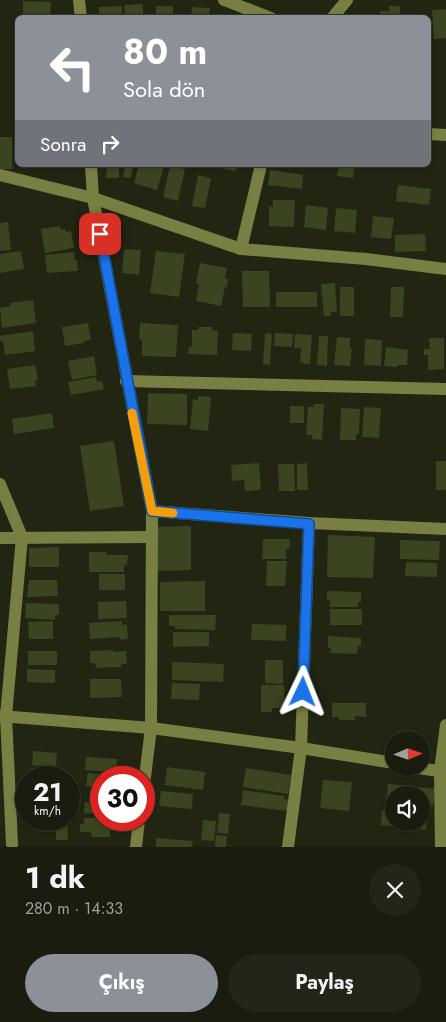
<!DOCTYPE html>
<html lang="tr">
<meta charset="utf-8">
<style>
:root{--surface:#191c0e;--page:#222517;--text:#f1f3f6;--muted:#9fa19e;--line:#373a2e;--accent:#8c9099}
body{margin:0;font-family:Jost,sans-serif;background:var(--page);color:var(--text);height:100vh;display:flex;flex-direction:column;font-size:19px;white-space:nowrap}
*{box-sizing:border-box;margin:0}
p{font-size:16px;color:var(--muted)}
.icon{flex:none;width:28px;height:28px;fill:none;stroke:currentColor;stroke-width:2;stroke-linecap:round;stroke-linejoin:round}
.map{position:relative;height:847px;overflow:hidden}
.sheet{display:flex;flex-direction:column;background:var(--surface);flex:1}
.sheet>*{flex:none}
.hud{position:absolute;left:15px;top:15px;width:416px;height:152px;border-radius:8px;box-shadow:0 1px 4px #0004,0 0 0 1px var(--line);background:#8c9099;color:#fff;overflow:hidden}
.needle{width:32px;rotate:88deg}
.tools{position:absolute;left:385px;top:731px;display:grid;gap:10px}
.tools a{display:grid;place-items:center;width:45px;height:45px;border-radius:50%;background:var(--surface);box-shadow:0 1px 4px #0004,0 0 0 1px var(--line);font-size:25px}
.speed{position:absolute;left:15px;top:766px;display:flex;gap:10px;font-size:25px;font-weight:700;text-align:center}
.speed>*{display:grid;place-content:center;width:65px;height:65px;border-radius:50%;background:var(--surface);box-shadow:0 1px 4px #0004,0 0 0 1px var(--line);line-height:1}
.speed small{font-size:12px;font-weight:400}
.speed .limit{border:8px solid #d22;background:#fff;color:#111}
.pin{position:absolute;display:grid;place-items:center;width:42px;height:42px;color:#fff;margin:-21px;border-radius:10px;box-shadow:0 2px 8px #0006}
.me{position:absolute;width:55px;margin:-28px;rotate:2deg;stroke-linejoin:round;filter:drop-shadow(0 0 4px #0008)}
.turn{display:flex;align-items:center;gap:18px;height:105px;padding:0 25px;font-size:22px}
.turn .icon{width:65px;height:65px;stroke-width:2.5}
.turn b{display:block;font-size:35px;line-height:42px}
.then{display:flex;align-items:center;height:48px;padding:0 25px;background:#0003;gap:10px;font-size:19px}
.round{display:grid;place-items:center;flex:none;width:52px;height:52px;border-radius:26px;background:var(--page)}
.summary{display:flex;align-items:center;justify-content:space-between;height:85px;padding:0 25px}
h1{font-size:30px;font-weight:700;line-height:38px}
.primary-button{display:flex;gap:10px;margin-top:auto;padding:10px 25px}
.primary-button a{flex:1;height:58px;border-radius:30px;background:var(--accent);color:#fff;font-size:20px;font-weight:700;line-height:58px;text-align:center}
.primary-button a+a{background:var(--page);color:var(--text)}
.map>svg:first-child{display:block}
</style>
<div class="map">
<svg width="446" height="847" viewBox="0 0 446 847">
<rect width="100%" height="100%" fill="#212512"/>
<g fill="#3a4420">
<path d="M23,1L51,2L50,18H23Z"/>
<path d="M143,4V17L125,18L124,5Z"/>
<path d="M122,6V18H99V7Z"/>
<rect x="156" y="6" width="17" height="12"/>
<path d="M389,6H400V18H380V11H389Z"/>
<path d="M192,7L210,8L209,16H211V18H191Z"/>
<path d="M446,9V38L434,39L432,10Z"/>
<rect x="0" y="137" width="12" height="32"/>
<path d="M107,165H119V178H106Z"/>
<path d="M125,165H133L131,178L123,177Z"/>
<path d="M139,165L164,166L157,190L134,183Z"/>
<path d="M220,165H237L236,171L219,168Z"/>
<path d="M339,165H355L353,178L337,176Z"/>
<path d="M170,166L185,169L178,201L163,197Z"/>
<path d="M270,170L303,175L302,189L268,185Z"/>
<path d="M198,175L211,178L205,208L192,206Z"/>
<path d="M398,185L431,189L429,205L396,201Z"/>
<path d="M273,200H295L294,227L269,226V206L273,207Z"/>
<path d="M306,205L328,208L326,230L304,227Z"/>
<path d="M336,208L357,210L355,233L334,231Z"/>
<path d="M373,216L394,218L391,239L371,237Z"/>
<path d="M8,222L11,250L0,251V223Z"/>
<path d="M60,226L61,230L65,229L66,232L71,231L74,248L45,253L41,229Z"/>
<path d="M425,234L426,251L395,252V235Z"/>
<path d="M124,249L141,250L139,275L122,273Z"/>
<path d="M21,251L24,269L0,273V254Z"/>
<path d="M156,251L185,254L179,297L150,293Z"/>
<path d="M74,252V260H77L78,271L47,273L45,255Z"/>
<path d="M200,263L227,268L225,278L228,279L227,287H225L221,306L196,301L199,284L196,283Z"/>
<path d="M242,271H269L270,307H243Z"/>
<path d="M335,283L337,312H331V316H324L321,284Z"/>
<rect x="340" y="287" width="14" height="29"/>
<path d="M391,287H404L403,317H390Z"/>
<rect x="276" y="292" width="41" height="15"/>
<path d="M33,300L36,323L2,328L0,308L10,306V303Z"/>
<path d="M88,323L91,340L83,341L84,343L65,346L62,327Z"/>
<path d="M140,323L178,325L176,357L142,356V340L139,339Z"/>
<path d="M198,327H212V330L218,331L217,355L188,354L189,347H192V330H198Z"/>
<path d="M33,331L35,351L5,355L3,341H0V336Z"/>
<path d="M233,333L252,334L251,351L232,350Z"/>
<path d="M265,333L272,334L270,365L263,364Z"/>
<path d="M275,333L293,334L292,347L274,346Z"/>
<path d="M295,334L312,335L310,364L300,363L301,348H294Z"/>
<path d="M319,336H328L327,366L317,365Z"/>
<path d="M337,337L350,338V348H352L350,366L334,365Z"/>
<path d="M429,338H444V369L428,370V355H424V349H430Z"/>
<path d="M365,339L382,340L381,366L364,365Z"/>
<path d="M386,347L408,350L407,365H398L397,367L384,366Z"/>
<path d="M94,356L97,375L72,380L68,361Z"/>
<path d="M35,365L38,380H35L36,386L10,389L7,369Z"/>
<path d="M96,377L97,382L102,381L104,389L71,395L68,382Z"/>
<path d="M148,393L187,394V425L147,424Z"/>
<path d="M198,396L211,397L208,431L190,429L193,399L198,400Z"/>
<path d="M314,404H324L322,440L312,439V435H306L308,407H314Z"/>
<rect x="290" y="406" width="14" height="17"/>
<path d="M364,407L381,408L379,438L362,437Z"/>
<path d="M341,408L360,409L359,434H356V440H340Z"/>
<path d="M52,413L54,428L14,434L12,419Z"/>
<path d="M114,441L124,506L90,511L80,446Z"/>
<rect x="436" y="461" width="10" height="29"/>
<path d="M259,463L261,490L245,491L244,480L232,481L231,465Z"/>
<path d="M307,463L308,490H297V464Z"/>
<path d="M278,464H294L295,491H279Z"/>
<path d="M191,526V570L157,571L156,527Z"/>
<path d="M328,535L375,537L373,578L327,577Z"/>
<path d="M263,539H290L289,549H286V559H262Z"/>
<path d="M400,540L440,541L439,560L400,559Z"/>
<path d="M59,547V567H29V548Z"/>
<path d="M89,552H106V555H128L127,565L124,564V572H89Z"/>
<path d="M267,561H287L285,586H266Z"/>
<path d="M406,562L437,563V577L405,576Z"/>
<rect x="99" y="574" width="26" height="16"/>
<path d="M29,580H57L58,596L27,597Z"/>
<path d="M205,581V611H160V582Z"/>
<path d="M327,591L361,592V602H358V607H330V600H327Z"/>
<path d="M126,601L127,618L98,619V602Z"/>
<path d="M26,603L59,604V615H55V620L25,618Z"/>
<rect x="330" y="609" width="32" height="16"/>
<path d="M169,615H216L215,630L175,629V626H169Z"/>
<path d="M53,621V639H29L28,622Z"/>
<path d="M122,621V625L127,624L128,639L120,640L119,637L90,639L89,623Z"/>
<path d="M252,624L286,625V641L251,640Z"/>
<path d="M173,632H209V646L173,647Z"/>
<path d="M328,636L361,638V646H358L357,654L330,653L331,648H328Z"/>
<path d="M113,650V652L126,651L127,664H121V667L96,668L95,663H90V651Z"/>
<rect x="28" y="651" width="29" height="14"/>
<path d="M265,660H283V684L265,683Z"/>
<path d="M172,662L224,664L223,682L172,680Z"/>
<path d="M27,669L55,670V683L27,682Z"/>
<path d="M90,679H121L122,697L90,698Z"/>
<path d="M172,683L200,684L199,700L171,699Z"/>
<path d="M261,685H284L285,708H272V712H261Z"/>
<path d="M332,703H366V717L355,716V720H339V717H332Z"/>
<path d="M33,751L57,753L56,767L32,765Z"/>
<path d="M86,757L117,759L116,769H113V772L85,770Z"/>
<path d="M167,767L205,772L203,790L165,785Z"/>
<path d="M31,768L62,770L61,778H31Z"/>
<path d="M246,768L291,775L288,794L243,787Z"/>
<path d="M88,773L115,776V778H101V788L86,786Z"/>
<path d="M323,780L352,782L349,811L320,808Z"/>
<path d="M388,784L435,789L433,806L421,804V795H394V802L386,801Z"/>
<path d="M243,790L284,796V799L289,800L287,811L241,805Z"/>
<path d="M161,791L193,794L192,809L159,806Z"/>
<path d="M85,802L101,803V814L84,813Z"/>
<path d="M382,810L394,811V822H421V813L427,814L426,830L381,825Z"/>
<path d="M219,813L230,814L228,834L217,833Z"/>
<path d="M84,818H101V820H110V837H92L91,832H80V824H84Z"/>
<path d="M56,820H67L68,840H56Z"/>
<path d="M203,820L216,821L214,841L201,840Z"/>
<path d="M216,835L227,836L226,847H215Z"/>
<path d="M156,838L193,841L192,847H156Z"/>
</g>
<g fill="none" stroke-linecap="round" stroke-linejoin="round">
<g stroke="#797f42" stroke-width="12">
<path d="M79,0L81,18"/>
<path d="M224,0L271,18"/>
<path d="M332,18L347,0"/>
<path d="M429,134L446,135"/>
<path d="M91,165L93,198L152,511L151,728L144,785"/>
<path d="M0,175L93,198L241,249L366,259L446,269"/>
<path d="M241,249L261,165"/>
<path d="M126,381L446,389"/>
<path d="M0,484L22,537L6,716L12,844"/>
<path d="M152,511L309,523L446,529"/>
<path d="M0,538L152,537"/>
<path d="M0,716L151,728L301,748L394,763"/>
<path d="M418,768L446,772"/>
<path d="M136,847L139,820"/>
<path d="M288,847L301,748L309,523"/>
<path d="M441,847L440,771L446,725"/>
</g>
</g>
<g fill="none" stroke-linecap="round" stroke-linejoin="round">
<g stroke="#114b97" stroke-width="12">
<path id="route" d="M100,234L152,511L309,524L303,692"/>
</g>
<use href="#route" stroke="#1a73e8" stroke-width="9"/>
<path stroke="#f59e0b" stroke-width="9" d="M132,413L152,511L173,513"/>
</g>
</svg>
<div class="tools">
<a><svg class="needle" viewBox="-14 -14 28 28"><path d="M0-13l5 13h-10z" fill="#e53935"/><path d="M0 13l5-13h-10z" fill="#9fa19e"/></svg></a>
<a><svg class="icon" aria-label="sound" viewBox="0 0 24 24"><path d="M4 9h4l5-4v14l-5-4H4zM17 9q2 3 0 6"/></svg></a>
</div>
<div class="speed"><div>21<small>km/h</small></div><div class="limit">30</div></div>
<div class="pin" style="left:100px;top:234px;background:#d93025"><svg class="icon" aria-label="arrive" viewBox="0 0 24 24"><path d="M6 21V4h12l-3 4 3 4H6"/></svg></div>
<svg class="me" style="left:303px;top:692px" viewBox="-20 -20 40 40"><path d="M0-17L14 15 0 8-14 15z" fill="#1a73e8" stroke="#fff" stroke-width="4"/></svg>
<div class="hud">
<div class="turn"><svg class="icon" aria-label="left" viewBox="0 0 24 24"><path d="M17 20v-9H6M10 6l-5 5 5 5"/></svg><div><b>80 m</b>Sola dön</div></div>
<div class="then">Sonra<svg class="icon" aria-label="right" viewBox="0 0 24 24"><path d="M7 20v-9h11M14 6l5 5-5 5"/></svg></div>
</div>
</div>
<section class="sheet">
<div class="summary"><div><h1>1 dk</h1><p>280 m · 14:33</p></div><a class="round"><svg class="icon" aria-label="close" viewBox="0 0 24 24"><path d="M6 6l12 12M18 6L6 18"/></svg></a></div>
<div class="primary-button"><a>Çıkış</a><a>Paylaş</a></div>
</section>
